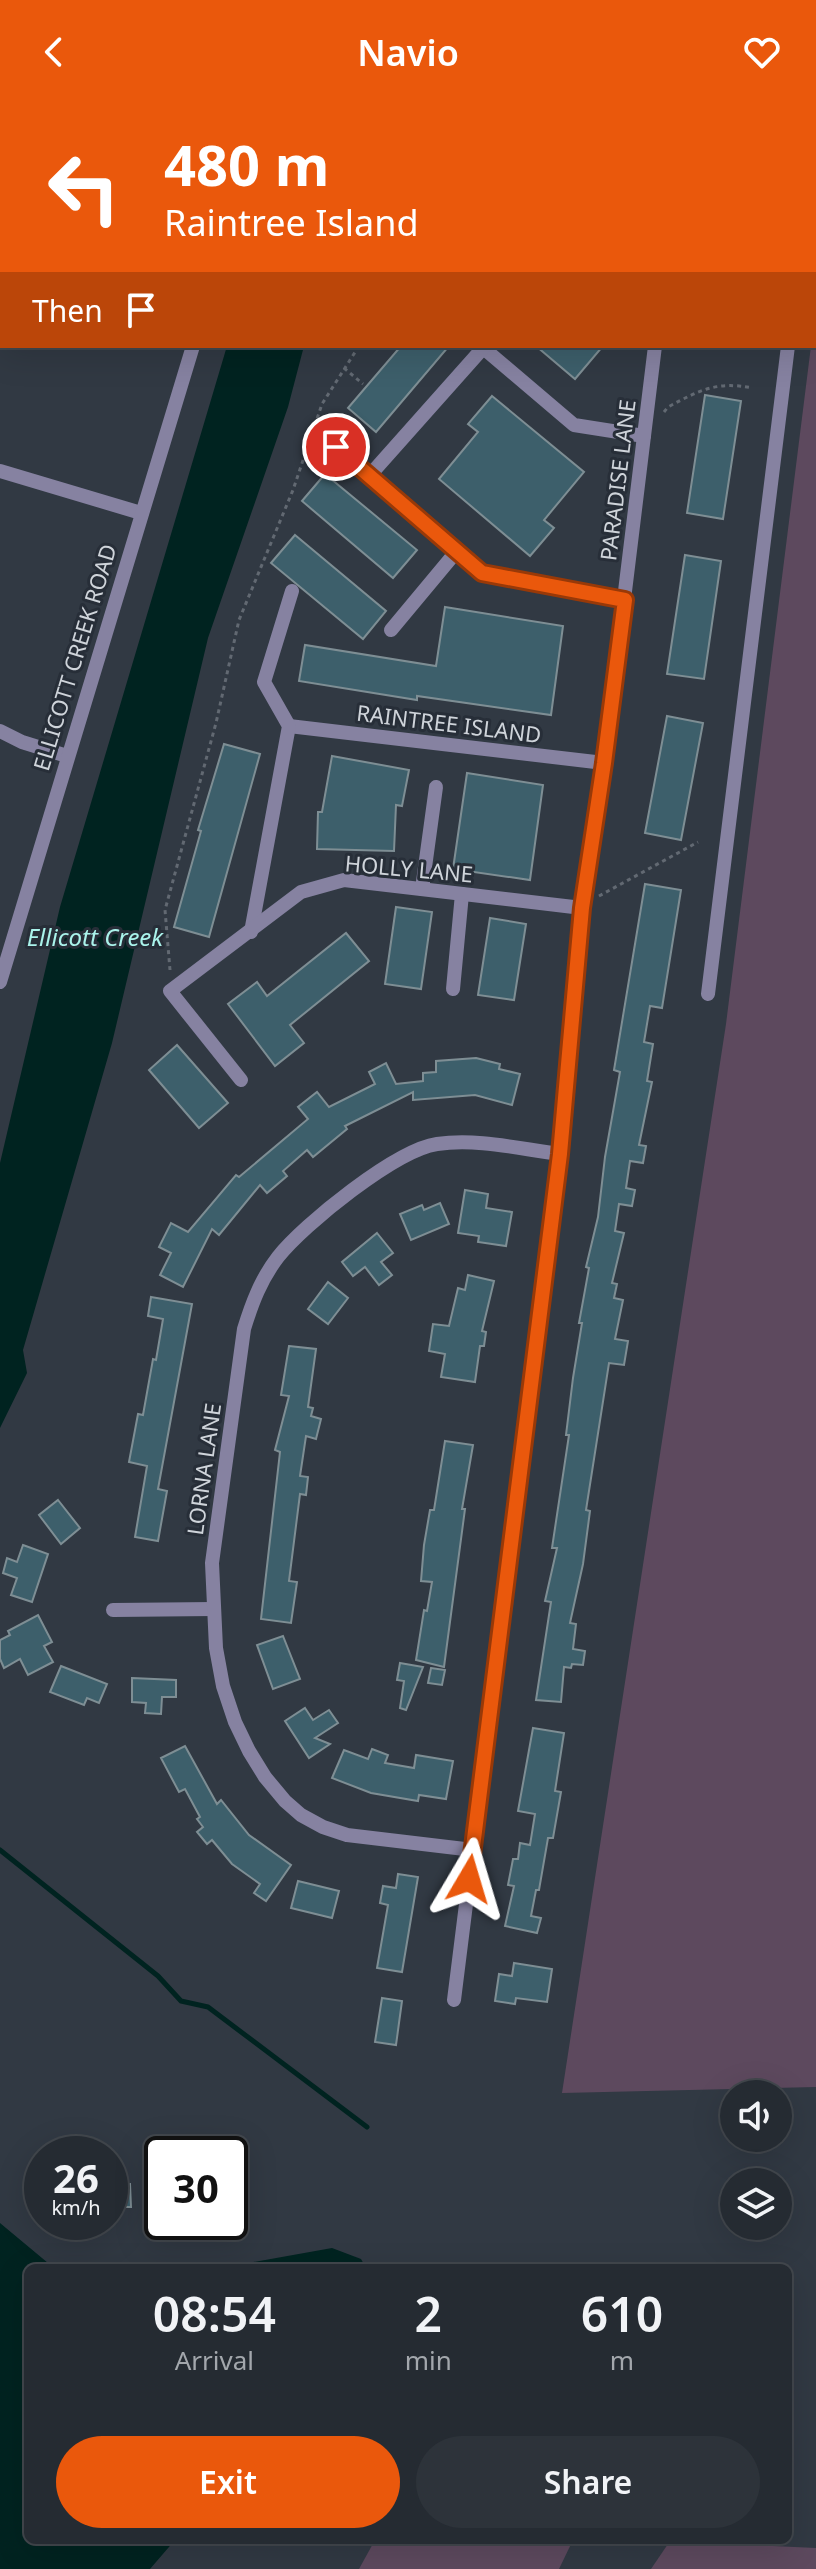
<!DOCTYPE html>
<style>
:root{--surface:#252b32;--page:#2d333a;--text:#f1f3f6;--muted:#a3a7ac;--line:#42474d;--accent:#ea580c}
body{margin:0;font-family:"Noto Sans",sans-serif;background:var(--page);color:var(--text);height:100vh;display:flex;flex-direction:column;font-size:30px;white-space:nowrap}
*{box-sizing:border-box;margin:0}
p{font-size:26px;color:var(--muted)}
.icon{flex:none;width:44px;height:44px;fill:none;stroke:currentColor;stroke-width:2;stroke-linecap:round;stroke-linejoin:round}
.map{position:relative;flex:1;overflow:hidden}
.drawer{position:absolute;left:24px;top:2160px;width:768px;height:280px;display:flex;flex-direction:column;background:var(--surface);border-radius:12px;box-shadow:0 8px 32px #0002,0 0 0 2px var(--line)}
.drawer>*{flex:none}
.hud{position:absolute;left:0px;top:0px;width:816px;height:244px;box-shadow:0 8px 32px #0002,0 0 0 2px var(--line);background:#ea580c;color:#fff;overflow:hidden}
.tools{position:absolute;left:720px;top:1976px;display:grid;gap:16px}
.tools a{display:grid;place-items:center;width:72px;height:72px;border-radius:50%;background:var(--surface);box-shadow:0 8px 32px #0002,0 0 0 2px var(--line);font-size:40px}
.speed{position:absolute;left:24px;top:2032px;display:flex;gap:16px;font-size:40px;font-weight:700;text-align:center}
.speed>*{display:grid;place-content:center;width:104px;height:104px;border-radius:50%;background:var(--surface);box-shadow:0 8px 32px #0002,0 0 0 2px var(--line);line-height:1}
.speed small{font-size:20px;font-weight:400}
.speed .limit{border:4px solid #111;border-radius:12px;background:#fff;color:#111}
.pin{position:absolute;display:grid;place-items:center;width:68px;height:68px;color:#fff;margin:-34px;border:4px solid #fff;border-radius:50%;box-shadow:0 2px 8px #0007}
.me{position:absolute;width:88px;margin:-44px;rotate:7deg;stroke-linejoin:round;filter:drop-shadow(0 0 6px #0008)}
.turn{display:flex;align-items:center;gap:28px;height:168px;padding:0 32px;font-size:36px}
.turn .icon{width:104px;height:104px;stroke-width:2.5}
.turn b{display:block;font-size:56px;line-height:68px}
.then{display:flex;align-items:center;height:76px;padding:0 32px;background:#0003;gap:16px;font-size:30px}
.eta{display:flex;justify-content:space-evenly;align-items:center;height:136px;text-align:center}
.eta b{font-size:48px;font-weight:600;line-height:56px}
.action{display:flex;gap:16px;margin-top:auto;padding:16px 32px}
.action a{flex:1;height:92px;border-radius:48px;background:var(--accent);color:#fff;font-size:32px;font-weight:600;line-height:92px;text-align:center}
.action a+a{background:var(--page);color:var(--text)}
header{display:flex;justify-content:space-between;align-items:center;height:104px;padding:0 32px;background:var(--accent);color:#fff;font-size:36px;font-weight:600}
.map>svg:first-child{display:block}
</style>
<header><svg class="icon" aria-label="back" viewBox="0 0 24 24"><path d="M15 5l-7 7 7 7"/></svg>Navio<svg class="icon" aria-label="heart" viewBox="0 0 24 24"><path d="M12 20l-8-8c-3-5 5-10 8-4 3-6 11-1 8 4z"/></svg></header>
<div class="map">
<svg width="816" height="2465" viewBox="0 0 816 2465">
<rect width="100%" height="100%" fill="#313943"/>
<g fill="#5d495e">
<path d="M816,201V1983L562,1989L726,920L811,242H814Z"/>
<path d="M375,2436H573L559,2465H359Z"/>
<path d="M670,2437L816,2444V2465H651Z"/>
</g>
<g fill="#002320">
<path d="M227,242H304L288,303L208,534L112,939L23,1246L27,1269L0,1324V1059L60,803Z"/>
<path d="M0,2119L54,2164H28V2436H175L150,2465H0Z"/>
<path d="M332,2144L361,2155L366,2164H220Z"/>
</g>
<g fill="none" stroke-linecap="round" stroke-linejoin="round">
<g stroke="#002320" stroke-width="5">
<path d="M0,166H2"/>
<path d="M0,1746L158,1872L181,1897L208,1903L367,2023"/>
</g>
</g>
<g fill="#3d5f6b" stroke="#7e8e94" stroke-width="2">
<path d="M401,242H449L376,328L348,304Z"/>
<path d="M536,242H603L575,275Z"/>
<path d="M705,291L741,297L723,415L687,409Z"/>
<path d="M492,292L584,368L544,416L554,424L530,452L439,375L478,328L468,320Z"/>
<path d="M325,370L417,446L393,474L302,397Z"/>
<path d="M295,431L386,507L363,535L271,459Z"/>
<path d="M685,451L721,457L704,575L667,570Z"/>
<path d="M445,503L563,522L551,611L417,592V596L299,577L305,541L436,562Z"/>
<path d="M667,612L703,619L681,736L645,729Z"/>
<path d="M224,640L260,650L209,833L174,823L201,727L198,726Z"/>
<path d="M332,652L409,666L402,702L396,701L394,747L317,745L318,708H322Z"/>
<path d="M467,669L543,681L530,776L453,765Z"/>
<path d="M645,780L681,786L662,904L650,902L644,938L653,940L647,977L652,978L639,1041L646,1042L643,1059L630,1057L626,1084L635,1086L632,1102L619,1100L615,1127L624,1129L612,1179L617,1180L614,1194L623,1196L615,1235L628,1237L624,1261L609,1259L586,1406L590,1407L583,1460L570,1519L576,1520L573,1545L585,1547L583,1561L572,1560L571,1564L564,1563L561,1598L536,1596L551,1498L545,1497L557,1444H552L569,1331H566L573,1274L582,1219H579L589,1164L586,1163L598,1113L605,1053L620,968L614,966Z"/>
<path d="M396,803L432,808L421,885L385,880Z"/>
<path d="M490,814L526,820L514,896L478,891Z"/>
<path d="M346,829L369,857L290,921L304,939L275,962L228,900L257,878L267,892Z"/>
<path d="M177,941L228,999L199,1024L149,966Z"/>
<path d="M476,954L500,960L499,965L520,970L512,1001L475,991L413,996V988L345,1022L347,1025L313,1053L307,1046L283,1067L287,1072L267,1089L260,1081L219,1131L212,1125L183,1183L160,1171L171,1149L159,1143L171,1119L188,1128L236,1071L239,1073L308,1015L298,1003L317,988L329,1003L375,980L369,968L386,959L396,980L423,977V969L436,968V957Z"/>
<path d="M465,1086L488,1090L486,1104L512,1108L506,1142L478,1138L479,1132L458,1129Z"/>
<path d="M440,1099L449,1120L411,1136L400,1110L422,1101L424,1106Z"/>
<path d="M377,1129L393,1149L381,1158L392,1171L379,1181L365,1163L353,1172L342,1158Z"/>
<path d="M468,1171L494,1177L482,1227L486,1228L484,1242H480L475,1278L441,1273L445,1250L429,1247L433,1220L449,1222L458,1184L465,1186Z"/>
<path d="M328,1178L348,1194L328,1220L308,1205Z"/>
<path d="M151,1193L192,1200L158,1385L167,1387L158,1437L135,1433L147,1362L129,1358L138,1310L143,1311L153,1255L156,1256L163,1215L148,1212Z"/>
<path d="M289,1242L316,1245L308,1303L313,1304L311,1312L321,1315L316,1335L306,1332L300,1372L308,1373L306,1391L300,1390L289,1477L297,1478L291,1519L261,1515L280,1348L275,1346L289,1292L281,1291Z"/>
<path d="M445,1337L473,1341L462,1405H465L444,1563L416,1556L424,1506L427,1507L432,1478L421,1477L424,1441L430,1406H434Z"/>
<path d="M58,1396L80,1424L61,1440L39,1411Z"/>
<path d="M23,1441L48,1450L32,1498L11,1491L17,1474L3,1469L7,1454L17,1458Z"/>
<path d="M38,1511L52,1538L44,1542L53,1558L28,1571L20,1555L4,1564L0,1555V1536L10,1531L8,1527Z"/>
<path d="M283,1532L300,1575L273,1585L257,1541Z"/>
<path d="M400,1559L423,1563L406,1606L400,1604L404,1577L397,1576Z"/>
<path d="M61,1562L107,1580L99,1599L87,1594L84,1601L50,1588Z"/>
<path d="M431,1564L445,1566L442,1581L428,1579Z"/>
<path d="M132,1574L176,1576V1593H162L161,1610L145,1609L146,1599L132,1598Z"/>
<path d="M305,1604L313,1616L329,1606L338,1619L315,1634L330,1640L309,1654L285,1617Z"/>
<path d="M533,1624L564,1629L555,1687L561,1688L553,1734H548L539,1786H536L531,1812L541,1814L537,1829L505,1822L514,1782L508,1781L513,1755H518L520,1739L530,1741L535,1710L518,1707Z"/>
<path d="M185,1642L217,1700L221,1696L249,1731L291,1761L266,1797L254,1789L260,1780L232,1760L212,1736L207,1740L197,1728L203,1723L197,1715L200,1713L185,1685L179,1688L161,1654Z"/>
<path d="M372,1645L388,1651L385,1659L414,1664L416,1651L453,1657L446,1695L419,1691L418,1697L371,1689L332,1674L344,1646L368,1655Z"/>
<path d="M398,1770L418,1773L402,1868L377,1864L388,1801L380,1799L383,1782L396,1784Z"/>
<path d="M298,1777L339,1787L332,1814L291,1804Z"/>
<path d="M514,1859L552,1865L547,1898L516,1894L515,1900L495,1897L499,1870L512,1872Z"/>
<path d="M382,1894L402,1897L396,1941L375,1938Z"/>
<path d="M110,2080H130L131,2103H110Z"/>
</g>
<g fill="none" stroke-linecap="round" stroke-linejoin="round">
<g stroke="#626972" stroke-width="3" stroke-dasharray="4 4" stroke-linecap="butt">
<path d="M344,264L363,280"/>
<path d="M664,308L668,303C700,286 716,277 753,284"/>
<path d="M599,792L698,738"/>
<path d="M170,866L165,806L216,619L239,516L293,386L322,300L359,242"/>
</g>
<g stroke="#8682a1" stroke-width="14">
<path d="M744,0L746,2"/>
<path d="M302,2L303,0"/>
<path d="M599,2L601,0"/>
<path d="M814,11L816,9"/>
<path d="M814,170H816"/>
<path d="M481,242L574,321L644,332"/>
<path d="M483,244L370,371L482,469L625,496"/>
<path d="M336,343L370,371"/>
<path d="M0,367L141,409"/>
<path d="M391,526L456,448"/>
<path d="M289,622L604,659"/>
<path d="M0,627L22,638L67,652"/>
<path d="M422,785L436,683"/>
<path d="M251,828L289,622L264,578L292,487"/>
<path d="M0,878L193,242"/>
<path d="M453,885L462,790"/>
<path d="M708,890L788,242"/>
<path d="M241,976L170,887L301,788L344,776L582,804"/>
<path d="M113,1506L214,1505"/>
<path d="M473,1746L347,1731L323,1723L301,1711L285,1697L265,1673L249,1647L235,1618L223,1582L216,1544L212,1459L244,1225C252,1199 261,1175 278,1153C304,1120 396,1046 437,1040C477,1034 520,1045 560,1050"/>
<path d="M454,1896L560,1050L582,804L604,659L655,242"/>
</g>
</g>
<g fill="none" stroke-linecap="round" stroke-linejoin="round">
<g stroke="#983908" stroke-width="20">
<path id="route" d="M336,343L482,469L625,496L604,659L582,804L560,1050L469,1775"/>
</g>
<use href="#route" stroke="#ea580c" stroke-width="14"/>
</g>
<g text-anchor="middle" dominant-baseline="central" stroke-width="6" stroke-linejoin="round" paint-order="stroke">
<g font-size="22" fill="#cfd4da" stroke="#272e38">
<text transform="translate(617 376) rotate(-83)">PARADISE LANE</text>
<text transform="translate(74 553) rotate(-73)">ELLICOTT CREEK ROAD</text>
<text transform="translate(449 619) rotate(7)">RAINTREE ISLAND</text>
<text transform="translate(409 764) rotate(5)">HOLLY LANE</text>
<text transform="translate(203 1365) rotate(-82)">LORNA LANE</text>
</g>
<g font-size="24" font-style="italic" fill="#aaf3eb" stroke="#272e38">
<text x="95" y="832">Ellicott Creek</text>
</g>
</g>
</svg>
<div class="tools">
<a><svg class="icon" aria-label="sound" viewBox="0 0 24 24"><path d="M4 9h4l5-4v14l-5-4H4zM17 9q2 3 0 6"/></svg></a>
<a><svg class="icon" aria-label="layers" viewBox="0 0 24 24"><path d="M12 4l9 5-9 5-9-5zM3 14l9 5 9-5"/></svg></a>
</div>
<div class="speed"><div>26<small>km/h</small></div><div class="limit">30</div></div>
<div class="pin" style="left:336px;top:343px;background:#d93025"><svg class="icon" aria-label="arrive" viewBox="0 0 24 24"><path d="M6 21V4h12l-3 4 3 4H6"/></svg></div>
<svg class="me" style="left:469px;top:1775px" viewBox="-20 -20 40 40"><path d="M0-17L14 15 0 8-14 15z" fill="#ea580c" stroke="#fff" stroke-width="4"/></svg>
<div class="hud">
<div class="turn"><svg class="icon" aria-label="left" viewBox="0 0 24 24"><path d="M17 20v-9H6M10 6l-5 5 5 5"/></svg><div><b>480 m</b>Raintree Island</div></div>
<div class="then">Then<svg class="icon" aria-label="arrive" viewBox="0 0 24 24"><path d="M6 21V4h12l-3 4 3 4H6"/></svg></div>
</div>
<section class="drawer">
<div class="eta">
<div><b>08:54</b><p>Arrival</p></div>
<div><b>2</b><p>min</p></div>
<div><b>610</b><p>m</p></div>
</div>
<div class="action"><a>Exit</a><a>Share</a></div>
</section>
</div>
